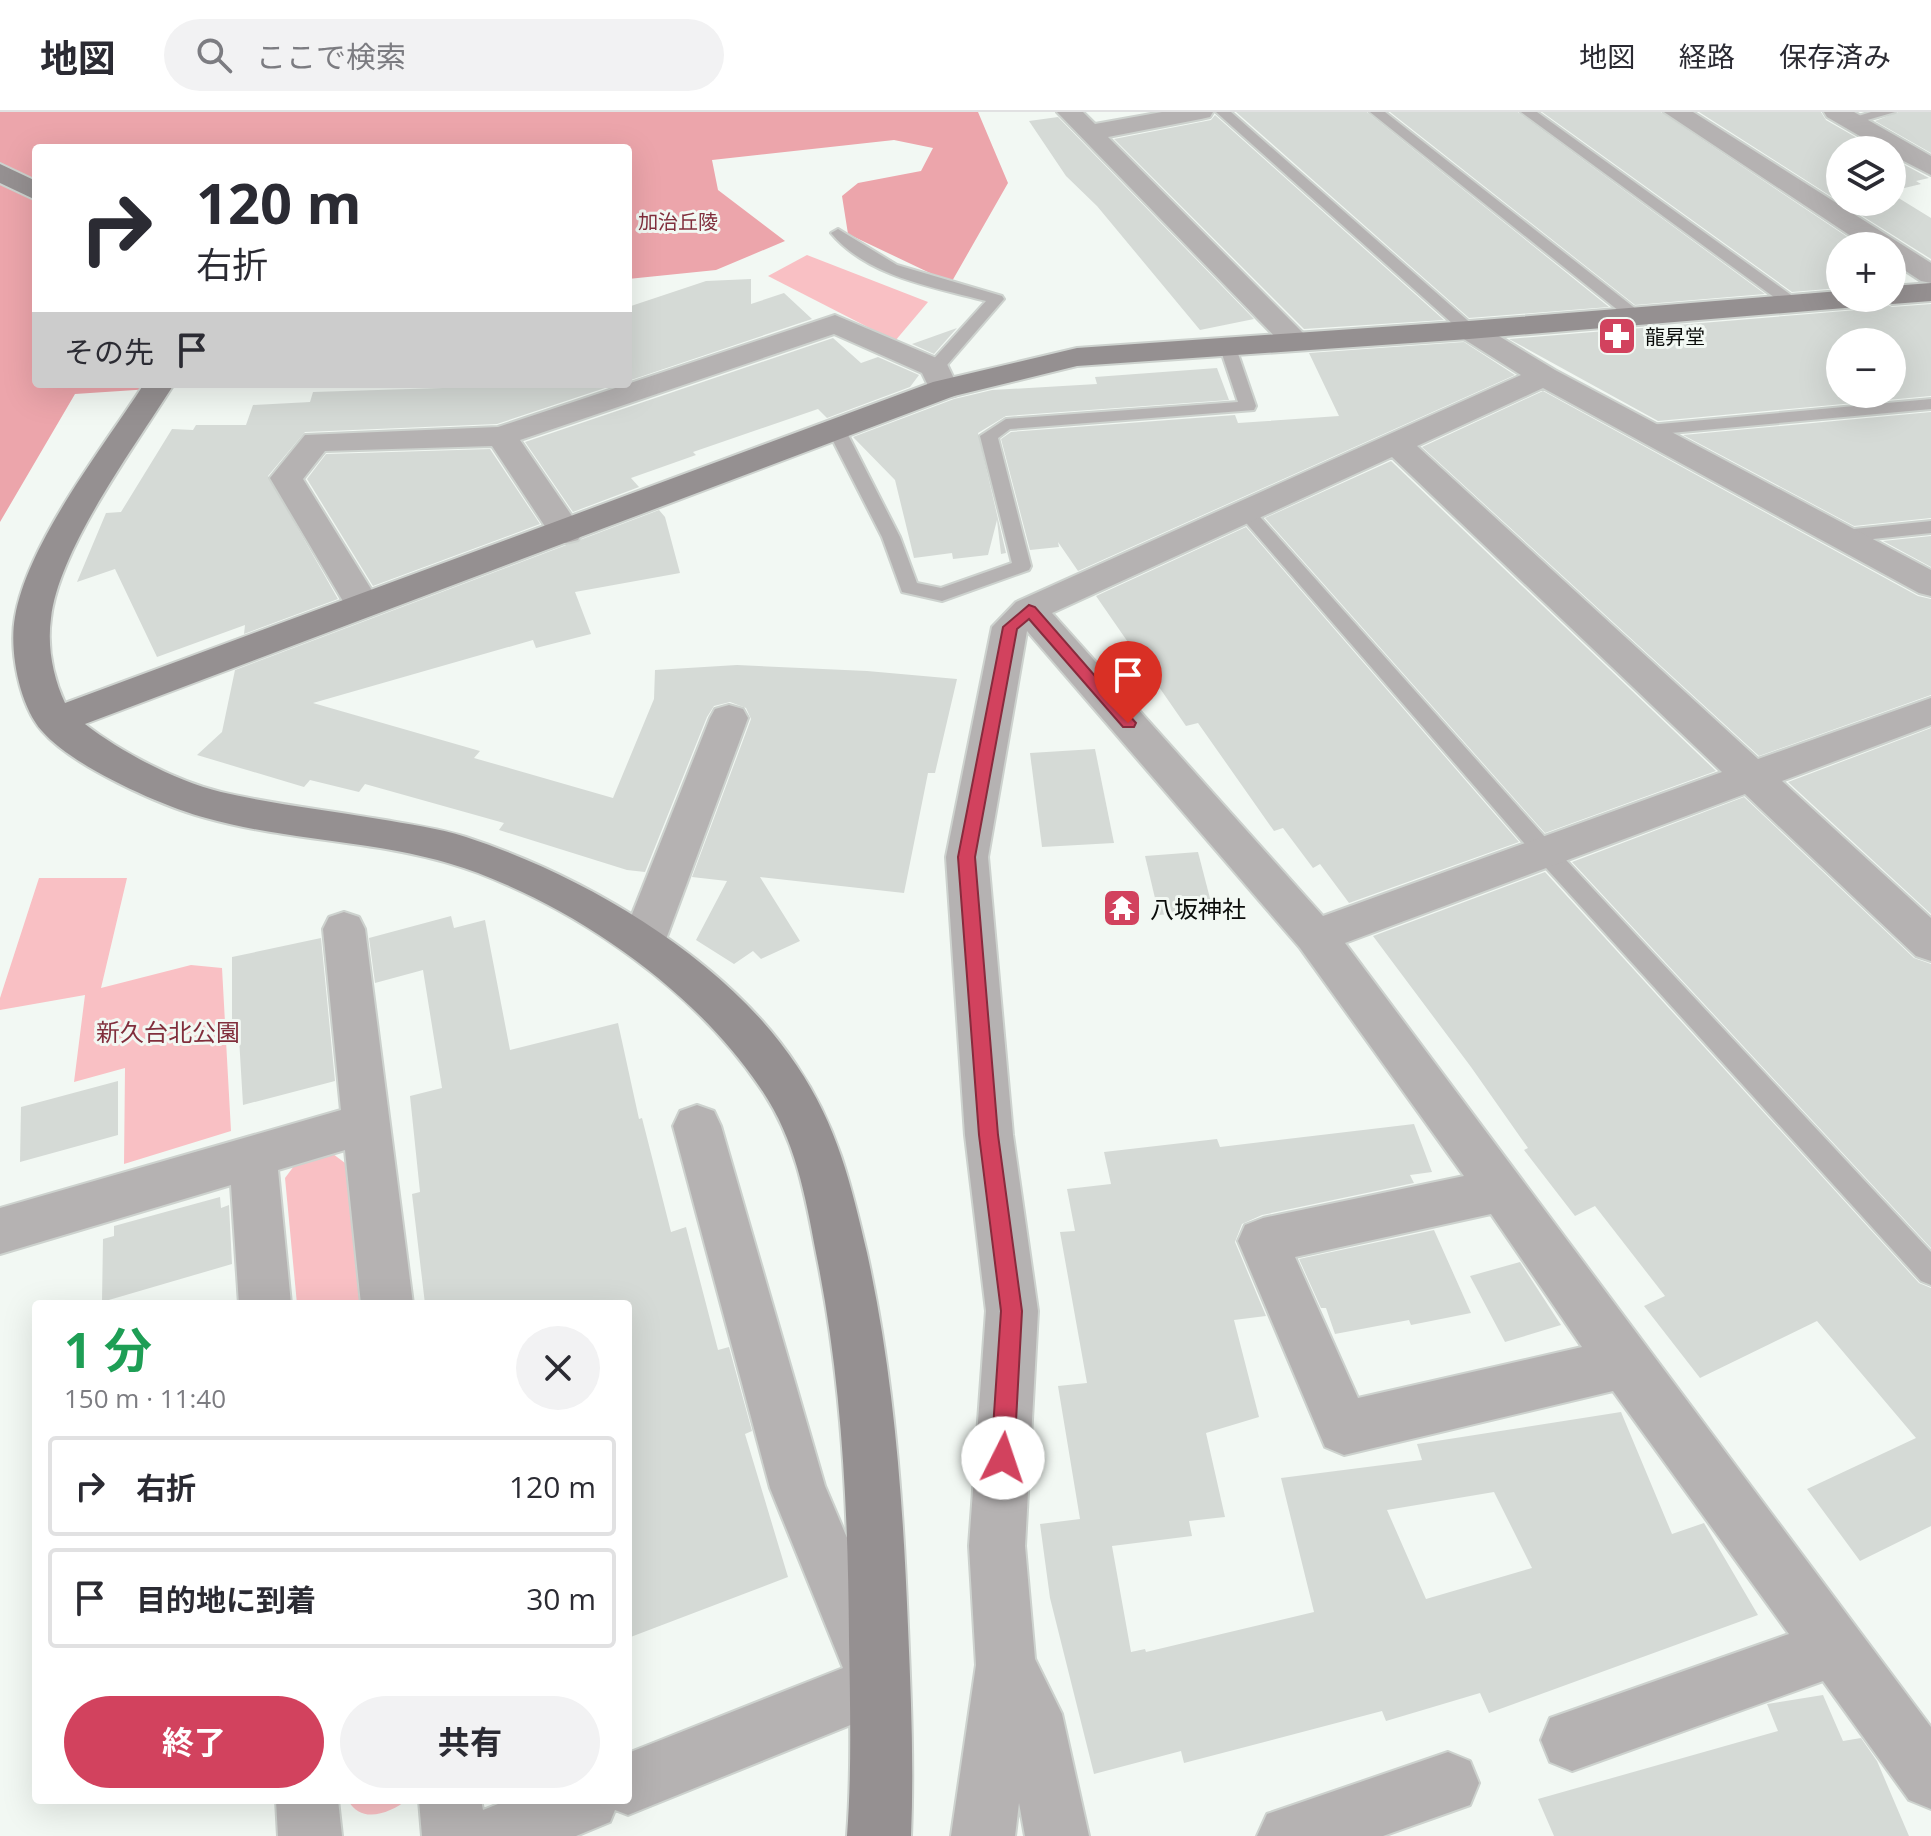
<!DOCTYPE html>
<html lang="ja">
<meta charset="utf-8">
<style>
:root{--surface:#fff;--page:#f2f2f3;--text:#2b2b33;--muted:#7c7c81;--line:#e1e1e2;--accent:#d2425e}
body{margin:0;font-family:"Open Sans","Noto Sans JP",sans-serif;background:var(--page);color:var(--text);height:100vh;display:flex;flex-direction:column;font-size:30px;white-space:nowrap}
*{box-sizing:border-box;margin:0}
p{font-size:26px;color:var(--muted)}
.icon{flex:none;width:44px;height:44px;fill:none;stroke:currentColor;stroke-width:2;stroke-linecap:round;stroke-linejoin:round}
.map{position:relative;flex:1;overflow:hidden}
.panel{position:absolute;left:32px;top:1188px;width:600px;height:504px;display:flex;flex-direction:column;background:var(--surface);border-radius:8px;box-shadow:0 8px 32px #0002}
.panel>*{flex:none}
.top-card{position:absolute;left:32px;top:32px;width:600px;height:244px;border-radius:8px;box-shadow:0 8px 32px #0002;background:#fff;color:var(--text);overflow:hidden}
.controls{position:absolute;left:1826px;top:24px;display:grid;gap:16px}
.controls a{display:grid;place-items:center;width:80px;height:80px;border-radius:50%;background:var(--surface);box-shadow:0 8px 32px #0002;font-size:40px}
.pin{position:absolute;display:grid;place-items:center;width:68px;height:68px;color:#fff;margin:-82px -34px;border-radius:50% 50% 50% 0;rotate:-45deg;box-shadow:0 0 8px #0007}
.pin .icon{rotate:45deg}
.me{position:absolute;width:88px;margin:-44px;rotate:4deg;stroke-linejoin:round;filter:drop-shadow(0 0 6px #0008)}
.turn{display:flex;align-items:center;gap:28px;height:168px;padding:0 32px;font-size:36px}
.turn .icon{width:104px;height:104px;stroke-width:2.5}
.turn b{display:block;font-size:56px;line-height:68px}
.then{display:flex;align-items:center;height:76px;padding:0 32px;background:#0003;gap:16px;font-size:30px}
.round{display:grid;place-items:center;flex:none;width:84px;height:84px;border-radius:42px;background:var(--page)}
.summary{display:flex;align-items:center;justify-content:space-between;height:136px;padding:0 32px}
h1{font-size:48px;font-weight:700;line-height:60px;color:#1e9e55}
.button{display:flex;gap:16px;margin-top:auto;padding:16px 32px}
.button a{flex:1;height:92px;border-radius:48px;background:var(--accent);color:#fff;font-size:32px;font-weight:700;line-height:92px;text-align:center}
.button a+a{background:var(--page);color:var(--text)}
ul{padding:0;list-style:none}
li{display:flex;align-items:center;gap:24px;height:100px;margin:0 16px 12px;padding:0 16px;border:4px solid var(--line);border-radius:8px}
li div{flex:1}
li b{display:block;font-size:30px}
li em{font-style:normal}
header{display:flex;align-items:center;gap:48px;box-sizing:border-box;height:112px;padding:0 40px;background:var(--surface);border-bottom:2px solid var(--line)}
header strong{font-size:38px}
nav{display:flex;gap:44px;margin-inline-start:auto;font-size:28px}
.search{width:560px;height:72px;background:var(--page);display:flex;align-items:center;gap:20px;box-sizing:border-box;padding:0 28px;border-radius:44px;color:var(--muted);font-size:30px}
.map>svg:first-child{display:block}
</style>
<header>
<strong>地図</strong>
<div class="search"><svg class="icon" aria-label="search" viewBox="0 0 24 24"><circle cx="10" cy="10" r="6"/><path d="M15 15l6 6"/></svg>ここで検索</div>
<nav><a>地図</a><a>経路</a><a>保存済み</a></nav>
</header>
<div class="map">
<svg width="1931" height="1724" viewBox="0 0 1931 1724">
<rect width="100%" height="100%" fill="#f2f8f3"/>
<g fill="#f9c0c4">
<path d="M807,143L928,190L895,229L768,164Z"/>
<path d="M39,766H127L101,876L191,853L222,856L231,1019L124,1052L125,956L74,970L85,883L0,898V886Z"/>
<path d="M329,1039L345,1051L362,1192H297L285,1066L300,1046Z"/>
<path d="M348,1688H407C390,1701 361,1713 348,1688Z"/>
</g>
<path fill="#eca5ab" d="M0,0H978L1008,71L951,171L848,122L842,84L858,71L921,59L933,36L894,28L712,48L718,78L785,129L716,158L628,167V36H36V272H226L75,282L0,410Z"/>
<g fill="#d5dad6" fill-rule="evenodd">
<path d="M1236,0H1367L1609,195L1469,206Z"/>
<path d="M1390,0H1518L1765,182L1635,193Z"/>
<path d="M1542,0H1661L1861,134H1840V176L1792,180Z"/>
<path d="M1699,0H1821L1826,8L1878,38H1840V90Z"/>
<path d="M1898,0H1931V41L1875,9Z"/>
<path d="M1215,3L1444,208L1304,217L1114,27L1211,8Z"/>
<path d="M1058,5L1254,207L1200,218L1097,94L1066,64L1029,9Z"/>
<path d="M1892,46L1929,66L1916,69L1921,72L1892,79Z"/>
<path d="M1892,82L1931,106V147L1840,90H1892Z"/>
<path d="M751,167V192L784,181L812,207L628,269V195L706,169Z"/>
<path d="M1874,186L1892,195L1931,192V284L1658,309L1509,227L1857,198L1868,195ZM1840,230H1892V282H1840Z"/>
<path d="M957,216L934,242L912,232Z"/>
<path d="M833,226L861,251L878,245L919,263L910,275L827,306L818,297L693,340L696,343L631,366L639,375L573,400L525,330Z"/>
<path d="M1464,230L1515,263L1078,459L1058,430L1059,435L1030,438L1001,327L1011,320L1235,303L1238,311L1339,304L1309,241Z"/>
<path d="M1217,256L1229,288L1006,304L978,321L1006,441L1001,442L997,408L988,443L953,447L952,441L914,446L895,368L853,325L954,287L992,278L1097,272L1095,265Z"/>
<path d="M508,274L608,275L497,312L305,320L268,364L338,487L244,522L245,513L157,545L115,457L77,470L106,401L121,400L172,317L193,318L196,313H246L253,293L310,290L313,280Z"/>
<path d="M1543,279L1918,484L1931,487V583L1759,644L1422,335Z"/>
<path d="M1931,300V406L1854,414L1683,323Z"/>
<path d="M490,337L540,412L373,474L307,367L326,342Z"/>
<path d="M1391,349L1716,659L1545,721L1265,406Z"/>
<path d="M659,398L665,405L680,461L575,480L591,522L536,536L533,528L313,591L480,639L474,646L613,686L654,587L655,558L737,553L867,559L957,567L935,661H928L904,781L760,765L800,829L761,847L753,839L734,852L696,828L727,769L692,765L751,607L746,596L730,590L714,594L707,605L645,760L627,758L499,718L504,711L365,672L359,680L310,668L304,675L197,643L222,620L235,558Z"/>
<path d="M1246,415L1519,730L1349,791L1320,752L1313,756L1283,716L1274,719L1198,611L1186,614L1096,484Z"/>
<path d="M1931,424V455L1883,429Z"/>
<path d="M1931,616V802L1788,670Z"/>
<path d="M1095,637L1114,731L1042,735L1030,641Z"/>
<path d="M1744,685L1914,846L1931,852V1136L1572,750Z"/>
<path d="M1198,740L1213,798L1159,803L1145,744Z"/>
<path d="M1545,760L1919,1171L1931,1176V1414L1860,1449L1807,1377L1916,1326L1817,1209L1700,1266L1644,1194L1665,1184L1595,1094L1575,1104L1524,1038L1528,1036L1471,955L1373,824Z"/>
<path d="M451,804L454,816L485,808L510,938L618,911L639,1007L642,1006L671,1120L686,1115L718,1238L729,1235L752,1319L745,1322L788,1465L628,1526V1192H425L412,1082L420,1080L410,984L442,976L423,858L375,871L369,826Z"/>
<path d="M321,826L335,969L243,993L238,909L232,910V845Z"/>
<path d="M118,969V1023L20,1050L21,995Z"/>
<path d="M1414,1012L1432,1060L1410,1063L1414,1071L1262,1103L1242,1112L1235,1130L1266,1204L1234,1208L1259,1305L1206,1321L1225,1405L1189,1409L1192,1424L1112,1434L1131,1540L1145,1537L1146,1540L1314,1500L1281,1366L1422,1348L1417,1332L1621,1300L1672,1422L1704,1411L1758,1503L1489,1601L1480,1581L1386,1609L1382,1599L1184,1651L1181,1639L1094,1662L1050,1486L1040,1412L1080,1407L1058,1274L1087,1271L1060,1120L1075,1119L1067,1077L1111,1072L1104,1040L1217,1027L1220,1035ZM1494,1380L1532,1456L1426,1487L1387,1398Z"/>
<path d="M220,1085L221,1096L229,1093L232,1152L102,1190L103,1127L114,1124V1114Z"/>
<path d="M1434,1118L1471,1201L1411,1213L1409,1208L1335,1222L1326,1196H1321L1299,1147Z"/>
<path d="M1520,1150L1561,1213L1505,1230L1470,1164Z"/>
<path d="M1823,1583L1843,1629L1861,1626L1877,1649L1909,1724H1554L1538,1687L1778,1619L1767,1592Z"/>
</g>
<g fill="none" stroke-linecap="round" stroke-linejoin="round">
<g stroke="#cdd2ce" stroke-width="4">
<g id="lane">
<path d="M1216,0H1231L1475,215V221H1463Z"/>
<path d="M1370,0H1385L1641,201V207H1629Z"/>
<path d="M1521,0H1537L1798,188V194H1786Z"/>
<path d="M1871,0H1895L1850,13L1843,9Z"/>
<path d="M838,117L897,153L1002,184L1004,187L941,260H929L927,256L929,252L986,189C933,175 868,165 831,121Z"/>
<path d="M1227,228L1235,233L1256,294L1254,298L1010,317L998,326L1031,454L1029,458L942,489L902,480L882,425L828,319L831,315H843L846,319L900,425L917,471L941,476L1012,451L980,324L1006,307L1238,290L1219,233Z"/>
<path d="M1931,287V297L1649,323L1640,318L1649,313Z"/>
<path d="M1247,395L1253,397L1553,734L1931,1140V1173L1921,1169L1537,746L1241,405L1238,401Z"/>
<path d="M1931,409V421L1844,430L1835,424L1844,418Z"/>
</g>
</g>
<g stroke="#cdd2ce" stroke-width="4">
<g id="street">
<path d="M1057,0H1083L1095,12L1162,0H1213L1210,5L1201,7L1108,25L1305,223L1310,229L1305,235L1295,238L1285,235Z"/>
<path d="M1664,0H1693L1931,151V171L1921,169L1892,150V134H1866Z"/>
<path d="M1824,0H1854L1931,44V63L1892,43V38H1884L1827,5Z"/>
<path d="M835,203L946,250L959,277L955,284L944,286L933,284L922,261L834,222L520,328L583,420L578,428L566,431L554,428L492,334L325,339L303,367L381,493L376,501L363,505L350,501L270,366L305,323L498,315Z"/>
<path d="M1469,209L1479,212L1555,258L1931,458V484L1919,481L1543,276L1417,334L1758,647L1931,586V613L1782,669L1931,806V849L1916,844L1745,682L1345,831L1931,1615V1697L1909,1688L1823,1569L1572,1659L1550,1650L1541,1628L1550,1606L1789,1522L1613,1279L1344,1343L1325,1335L1238,1129L1245,1113L1263,1106L1464,1064L1300,836L1027,519L988,745L1013,1023L1038,1199L1025,1434L1035,1547L1062,1602L1089,1724H1025L1019,1691L1015,1724H951L976,1553L969,1434L986,1199L965,1023L946,745L992,515L1016,490L1521,263L1459,224L1454,218L1459,212ZM1392,345L1722,660L1323,804L1052,501ZM1491,1102L1582,1235L1358,1286L1295,1145Z"/>
<path d="M729,593L743,597L748,606L665,830L658,842L643,847L628,842L621,830L710,606L715,597Z"/>
<path d="M344,800L359,805L365,817L413,1192H361L345,1038L278,1058L291,1192H239L231,1073L0,1142V1096L341,998L323,817L329,805Z"/>
<path d="M697,993L714,999L721,1014L825,1374L909,1572L900,1593L628,1703L615,1698L610,1710L576,1724H422L419,1688H481L483,1698L508,1688H628V1641L843,1556L770,1376L673,1014L680,999Z"/>
<path d="M1448,1640L1470,1649L1479,1671L1470,1693L1383,1724H1257L1267,1702Z"/>
<path d="M276,1688H338L342,1724H278Z"/>
</g>
</g>
<g stroke="#cdd2ce" stroke-width="4">
<g id="secondary">
<path d="M0,52L36,69V88L0,71Z"/>
<path d="M1931,171V189L1892,192L1880,186H1892V174Z"/>
<path d="M1840,179V186H1871L1867,192L1857,195L1469,227L1077,254L954,284L85,612C121,640 176,669 221,680C272,692 327,698 379,707C408,712 438,716 466,725C585,764 726,846 797,954C837,1013 851,1072 867,1141C894,1264 903,1389 908,1515C911,1585 914,1654 911,1724H847C852,1658 850,1592 849,1526C848,1396 842,1268 816,1141C805,1082 795,1025 759,974C694,879 585,802 478,761C392,728 295,731 206,706C161,694 72,654 42,619C19,593 9,538 15,505C28,430 102,337 144,272H174C136,333 59,436 51,506C47,535 53,565 65,591L933,270L1077,236L1469,209Z"/>
</g>
</g>
<use href="#lane" fill="#b5b2b2" fill-rule="evenodd"/>
<use href="#street" fill="#b5b2b2" fill-rule="evenodd"/>
<use href="#secondary" fill="#959091" fill-rule="evenodd"/>
</g>
<path fill="#d2425e" stroke="#882b3d" stroke-width="2" d="M1029,493L1035,495L1136,611L1134,615H1123L1029,507L1017,517L975,745L998,1023L1022,1199L1014,1346L1011,1354L1003,1357L995,1354L991,1346L1001,1199L979,1023L958,745L1003,515Z"/>
<defs>
<g id="pharmacy-square" transform="scale(2)"><rect x="-9" y="-9" width="18" height="18" rx="4" fill="#d2425e" stroke="#f2f8f3"/><path d="M-2-6h4v4h4v4h-4v4h-4v-4h-4v-4h4Z" fill="#fff"/></g>
<g id="temple-square" transform="scale(2)"><rect x="-9" y="-9" width="18" height="18" rx="4" fill="#d2425e" stroke="#f2f8f3"/><path d="M0-6L5-2H3V0L6.5 2.5H4V6H1.5V3h-3V6H-4V2.5H-6.5L-3 0V-2H-5Z" fill="#fff"/></g>
</defs>
<g fill-rule="evenodd">
<use href="#pharmacy-square" x="1617" y="224"/>
<use href="#temple-square" x="1122" y="796"/>
</g>
<g text-anchor="middle" dominant-baseline="central" stroke-width="6" stroke-linejoin="round" paint-order="stroke">
<g font-size="20" fill="#812e3c" stroke="#f2f8f3">
<text x="678" y="109">加治丘陵</text>
</g>
<g font-size="20" fill="#0a0c0a" stroke="#f2f8f3" text-anchor="start">
<text x="1645" y="224">龍昇堂</text>
</g>
<g font-size="24" fill="#0a0c0a" stroke="#f2f8f3" text-anchor="start">
<text x="1150" y="796">八坂神社</text>
</g>
<g font-size="24" fill="#812e3c" stroke="#f2f8f3">
<text x="168" y="919">新久台北公園</text>
</g>
</g>
</svg>
<div class="controls">
<a><svg class="icon" aria-label="layers" viewBox="0 0 24 24"><path d="M12 4l9 5-9 5-9-5zM3 14l9 5 9-5"/></svg></a>
<a>+</a>
<a>−</a>
</div>
<div class="pin" style="left:1128px;top:611px;background:#d93025"><svg class="icon" aria-label="arrive" viewBox="0 0 24 24"><path d="M6 21V4h12l-3 4 3 4H6"/></svg></div>
<svg class="me" style="left:1003px;top:1346px" viewBox="-20 -20 40 40"><circle r="19" fill="#fff"/><path d="M0-13L10 11 0 6-10 11z" fill="#d2425e"/></svg>
<div class="top-card">
<div class="turn"><svg class="icon" aria-label="right" viewBox="0 0 24 24"><path d="M7 20v-9h11M14 6l5 5-5 5"/></svg><div><b>120 m</b>右折</div></div>
<div class="then">その先<svg class="icon" aria-label="arrive" viewBox="0 0 24 24"><path d="M6 21V4h12l-3 4 3 4H6"/></svg></div>
</div>
<section class="panel">
<div class="summary"><div><h1>1 分</h1><p>150 m · 11:40</p></div><a class="round"><svg class="icon" aria-label="close" viewBox="0 0 24 24"><path d="M6 6l12 12M18 6L6 18"/></svg></a></div>
<ul>
<li><svg class="icon" aria-label="right" viewBox="0 0 24 24"><path d="M7 20v-9h11M14 6l5 5-5 5"/></svg><div><b>右折</b></div><em>120 m</em></li>
<li><svg class="icon" aria-label="arrive" viewBox="0 0 24 24"><path d="M6 21V4h12l-3 4 3 4H6"/></svg><div><b>目的地に到着</b></div><em>30 m</em></li>
</ul>
<div class="button"><a>終了</a><a>共有</a></div>
</section>
</div>
